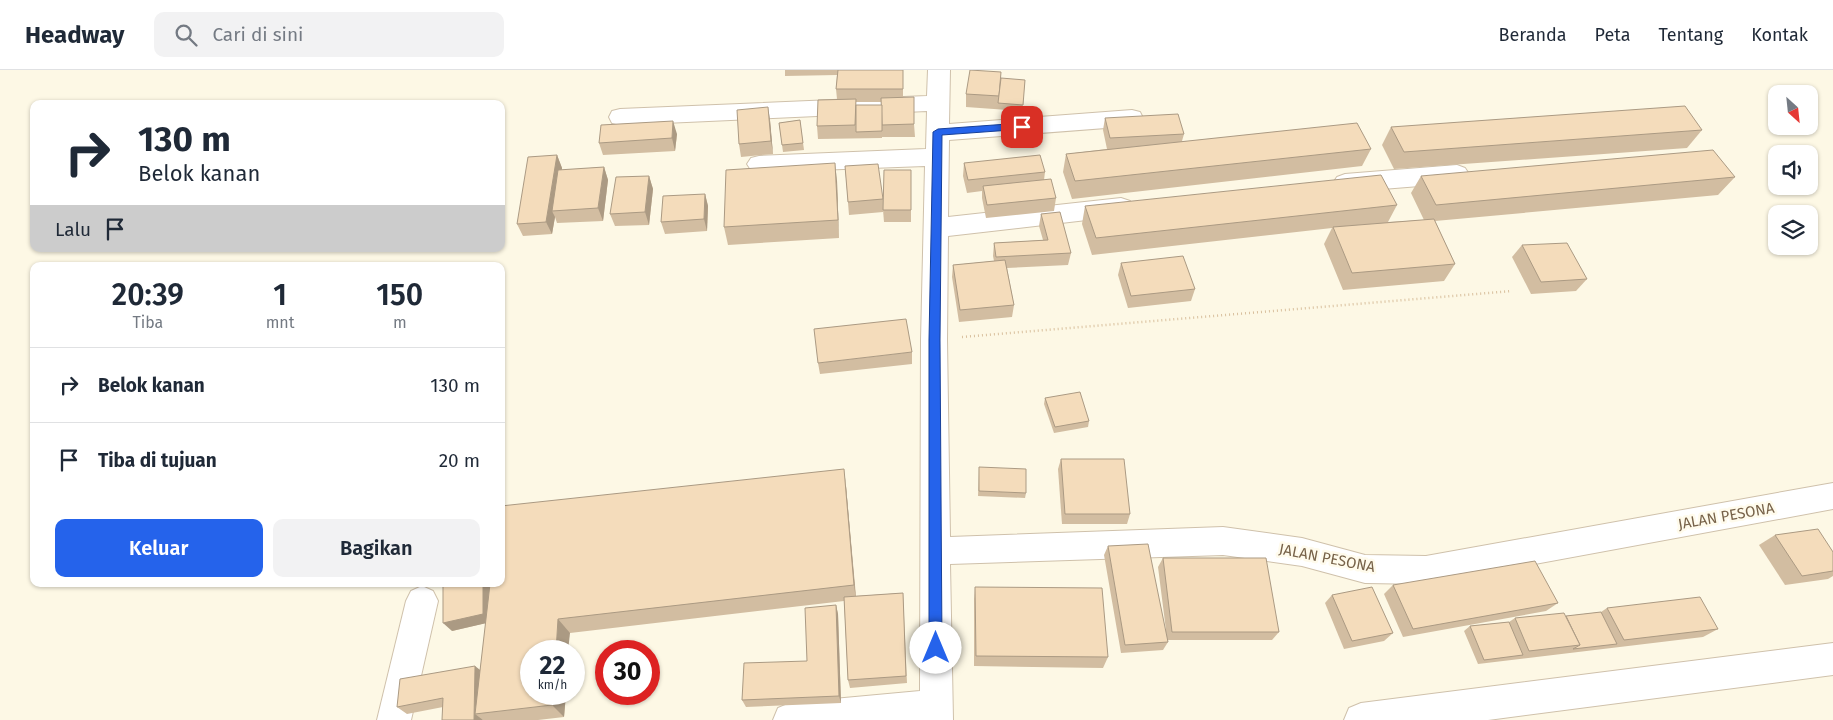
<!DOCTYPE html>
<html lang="id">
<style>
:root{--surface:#fff;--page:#f2f2f3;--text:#1f2937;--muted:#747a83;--line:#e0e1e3;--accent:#2563eb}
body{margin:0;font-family:"Fira Sans",sans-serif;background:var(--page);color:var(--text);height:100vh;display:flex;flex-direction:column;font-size:19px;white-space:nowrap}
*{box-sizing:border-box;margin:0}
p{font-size:16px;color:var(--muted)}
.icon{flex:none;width:28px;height:28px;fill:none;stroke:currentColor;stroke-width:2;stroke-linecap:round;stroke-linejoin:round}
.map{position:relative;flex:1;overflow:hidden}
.panel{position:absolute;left:30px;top:192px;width:475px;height:325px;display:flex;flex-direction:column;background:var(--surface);border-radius:10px;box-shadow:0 1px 4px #0004}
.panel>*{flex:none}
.guide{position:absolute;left:30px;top:30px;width:475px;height:152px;border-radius:10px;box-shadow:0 1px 4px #0004;background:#fff;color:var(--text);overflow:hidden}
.needle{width:32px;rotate:153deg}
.tools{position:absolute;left:1768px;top:15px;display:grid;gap:10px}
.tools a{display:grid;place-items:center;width:50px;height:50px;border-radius:10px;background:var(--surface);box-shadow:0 1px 4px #0004;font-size:25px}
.speed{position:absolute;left:520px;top:570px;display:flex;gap:10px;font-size:25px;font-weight:700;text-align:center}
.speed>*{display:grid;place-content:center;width:65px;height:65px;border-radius:50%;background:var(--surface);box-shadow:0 1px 4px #0004;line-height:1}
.speed small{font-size:12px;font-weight:400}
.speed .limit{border:8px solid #d22;background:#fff;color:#111}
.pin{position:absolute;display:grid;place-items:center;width:42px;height:42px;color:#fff;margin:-21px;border-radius:10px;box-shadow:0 2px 8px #0006}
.me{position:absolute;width:55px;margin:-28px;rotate:0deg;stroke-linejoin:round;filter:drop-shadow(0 0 4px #0008)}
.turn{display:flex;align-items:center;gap:18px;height:105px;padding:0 25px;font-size:22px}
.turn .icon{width:65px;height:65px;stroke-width:2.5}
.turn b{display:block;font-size:35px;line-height:42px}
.then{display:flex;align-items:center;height:48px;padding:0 25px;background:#0003;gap:10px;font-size:19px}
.eta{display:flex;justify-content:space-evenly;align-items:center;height:85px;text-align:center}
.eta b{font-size:30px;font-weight:600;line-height:35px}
.primary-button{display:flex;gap:10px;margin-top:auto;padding:10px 25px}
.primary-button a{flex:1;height:58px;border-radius:10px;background:var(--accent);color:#fff;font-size:20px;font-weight:600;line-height:58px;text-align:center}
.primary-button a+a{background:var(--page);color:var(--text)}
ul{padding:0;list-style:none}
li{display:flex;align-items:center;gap:15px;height:75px;padding:0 25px;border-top:1px solid var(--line)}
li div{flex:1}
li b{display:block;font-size:19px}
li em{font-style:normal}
header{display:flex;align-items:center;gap:30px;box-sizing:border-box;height:70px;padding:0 25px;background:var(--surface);border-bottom:1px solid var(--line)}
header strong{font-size:24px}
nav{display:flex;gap:28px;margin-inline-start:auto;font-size:18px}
.search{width:350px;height:45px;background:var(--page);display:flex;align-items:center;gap:12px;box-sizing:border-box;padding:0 18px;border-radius:10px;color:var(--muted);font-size:19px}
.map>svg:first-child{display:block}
</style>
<header>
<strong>Headway</strong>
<div class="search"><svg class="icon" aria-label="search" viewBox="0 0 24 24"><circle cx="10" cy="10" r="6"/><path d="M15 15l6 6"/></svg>Cari di sini</div>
<nav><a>Beranda</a><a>Peta</a><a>Tentang</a><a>Kontak</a></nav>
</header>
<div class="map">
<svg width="1833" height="650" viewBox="0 0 1833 650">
<rect width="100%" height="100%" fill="#fdf8e5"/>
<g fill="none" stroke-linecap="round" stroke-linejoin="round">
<g stroke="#cfc1ab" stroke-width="2">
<g id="minor">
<path d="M928,0H950L949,54L1132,40L1140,42L1143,48L1140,54L1132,56L949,70L948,147L1121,128L1130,131L1133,137L1130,143L1121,146L948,166L947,270L950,467L1223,457L1302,468L1365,485L1426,486L1833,413V439L1426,514L1365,513L1302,496L1223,485L950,494L953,650H773L778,638L790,633L920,621L921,270L925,96L759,102L751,100L747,94L751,88L759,86L926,79L927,41L620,55L612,53L609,47L612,41L620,39L927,26Z"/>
<path d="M1457,95L1465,98L1469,104L1465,110L1457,113L1345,122L1337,119L1333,113L1337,107L1345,104Z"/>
<path d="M422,516L433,521L438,531L411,650H377L406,531L411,521Z"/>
<path d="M1833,573V605L1488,650H1344L1349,638L1361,633Z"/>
</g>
</g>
<path stroke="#d9c09e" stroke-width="2.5" stroke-dasharray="1 3" stroke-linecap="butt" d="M962,267L1512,221"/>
<use href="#minor" fill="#fff" fill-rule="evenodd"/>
</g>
<g fill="#d2bda1" fill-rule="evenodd">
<path d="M785,0H903V28L914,54L915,67H882V66V68L818,69L817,56L837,29L836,19L837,5L785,6ZM856,32H881L882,35H856Z"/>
<path d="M1001,9L1025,10L1022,41L966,37V24Z"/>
<path d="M1105,48L1184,64L1182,71L1371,79L1362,96L1072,129L1063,102L1066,84L1107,79L1103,60Z"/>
<path d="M770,50L773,84L741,87L739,74Z"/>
<path d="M800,50L804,80L783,82L779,53Z"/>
<path d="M1391,57L1702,60L1687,78L1394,99L1382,75Z"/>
<path d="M677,64L675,81L603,85L599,73Z"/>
<path d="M557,85L562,98V100L604,97L608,110L603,151L557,153L555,147L552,164L523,166L517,154Z"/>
<path d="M964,93L1045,102L1044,110L1056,128L1054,141L986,148L982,128V121L967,123L963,106Z"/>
<path d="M845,96L883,129V142L849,145Z"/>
<path d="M911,100V152H884L883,140Z"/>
<path d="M649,106L653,119L649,155L615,156L610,144Z"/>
<path d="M1421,106L1735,107L1718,125L1435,151L1455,194L1444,211L1343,220L1324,174L1332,158L1092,185L1082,154L1085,136L1397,135L1388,152L1424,150L1411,123Z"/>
<path d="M837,111L839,168L728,175L724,157Z"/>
<path d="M705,124L708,136L707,161L665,164L661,152Z"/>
<path d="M1041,144L1071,183L1068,195L1007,198L1014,235L1012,247L959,252L952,207L953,195L994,191L993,186L994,173L1043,170L1039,156Z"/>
<path d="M1522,175L1587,209L1576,221L1531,224L1512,187Z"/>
<path d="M1121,193L1195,219L1191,231L1128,238L1118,205Z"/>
<path d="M912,282V294L820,304L818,293Z"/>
<path d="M1045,328L1089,351L1088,357L1054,363L1044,334Z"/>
<path d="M1061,389L1130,444L1127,454H1062L1058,399Z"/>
<path d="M979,397L1026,423L1025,428L978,426Z"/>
<path d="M846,416L856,526L903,523L907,613L850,618L848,610L844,531L570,563L531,624H566L564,647L538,650H483L443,637L407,644L397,637L480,600L486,553L452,561L501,514Z"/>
<path d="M1775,465L1833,482V506L1828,509L1785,515L1759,475Z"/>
<path d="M1108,476L1166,560L1158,497L1163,488L1279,562L1272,570H1168V572L1163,580L1121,583L1104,485Z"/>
<path d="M1393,515L1558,533L1546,541L1403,567L1384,524Z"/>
<path d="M975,517L1108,587L1103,598L974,596V529Z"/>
<path d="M1332,525L1393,563L1384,571L1344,579L1325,533Z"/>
<path d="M836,535L838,544L841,633L746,637L742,630L807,591Z"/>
<path d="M1607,538L1718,559L1703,567L1478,594L1464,561L1470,556L1509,552L1515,548L1566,546L1601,542Z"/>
</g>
<g fill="#ab9a83">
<path d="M768,37L770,50L773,84L771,71Z"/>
<path d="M673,51L677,64L675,81L672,68Z"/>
<path d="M557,85L562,98L556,140L552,141L555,147L552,164L546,152Z"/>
<path d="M835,93L837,111L839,168L838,150Z"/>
<path d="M604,97L608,110L603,151L598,138Z"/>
<path d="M649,106L653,119L649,155L645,142Z"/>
<path d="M705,124L708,136L707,161L704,149Z"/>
<path d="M844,399L846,416L856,530L854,515Z"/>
<path d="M483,514H491V552L452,561L443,553Z"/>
<path d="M836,535L838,544L841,633L839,626Z"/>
<path d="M558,549L570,563L568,581H556Z"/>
<path d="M475,596L484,603L475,644L483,650H474Z"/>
<path d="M553,624H566L564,647L552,635Z"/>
</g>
<g fill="#f4dcbb" stroke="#ab9a83">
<path d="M838,0H903V19H836Z"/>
<path d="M970,0L1001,2L999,26L966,24Z"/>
<path d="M1001,8L1025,10L1023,35L998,33Z"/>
<path d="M914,27V54L882,55L881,28Z"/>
<path d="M856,29L855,55L817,56L818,30Z"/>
<path d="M856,35H882V61L856,62Z"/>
<path d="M1685,36L1702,60L1404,82L1391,57Z"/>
<path d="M768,37L771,71L739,74L737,40Z"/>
<path d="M1178,44L1184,64L1110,68L1105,48Z"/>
<path d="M800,50L803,73L782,75L779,53Z"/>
<path d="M673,51L672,68L599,73L601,55Z"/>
<path d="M1357,53L1371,79L1075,111L1066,84Z"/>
<path d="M1713,80L1735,107L1436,135L1421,106Z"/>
<path d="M557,85L546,152L517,154L528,87Z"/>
<path d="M1040,85L1045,102L968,110L964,93Z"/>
<path d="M835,93L838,150L724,157L726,100Z"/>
<path d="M878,94L883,129L848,132L845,96Z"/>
<path d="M604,97L598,138L552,141L558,100Z"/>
<path d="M884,100H911V140H883Z"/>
<path d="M1381,105L1397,135L1096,168L1085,136Z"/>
<path d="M649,106L645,142L610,144L616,107Z"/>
<path d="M1051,109L1056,128L987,135L983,116Z"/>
<path d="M705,124L704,149L661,152L663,126Z"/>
<path d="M1060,142L1071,183L996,187L994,173L1048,170L1041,144Z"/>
<path d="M1434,149L1455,194L1352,203L1333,157Z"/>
<path d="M1567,173L1587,209L1541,212L1522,175Z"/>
<path d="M1183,186L1195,219L1131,226L1121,193Z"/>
<path d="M1005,190L1014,235L960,240L953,195Z"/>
<path d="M906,249L912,282L818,293L814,259Z"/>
<path d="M1080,322L1089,351L1055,357L1045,328Z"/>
<path d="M1061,389H1124L1130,444H1065Z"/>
<path d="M979,397L1026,399V423L979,421Z"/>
<path d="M844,399L854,515L558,549L556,581H531V624H553L552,635L475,644L490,514H501V436Z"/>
<path d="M1818,459L1833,482V501L1802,506L1775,465Z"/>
<path d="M1148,474L1168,572L1125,575L1108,476Z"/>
<path d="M1163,488H1266L1279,562H1172Z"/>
<path d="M1535,491L1558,533L1413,559L1393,515Z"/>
<path d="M443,514H483V544L443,553Z"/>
<path d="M975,517L1102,518L1108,587L976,586Z"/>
<path d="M1372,517L1393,563L1352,571L1332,525Z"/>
<path d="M903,523L906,606L848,610L844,527Z"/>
<path d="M1700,527L1718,559L1624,570L1607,538Z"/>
<path d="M836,535L839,626L742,630L744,593L807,591L805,538Z"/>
<path d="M1601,542L1617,574L1573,579L1580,575L1566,546Z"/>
<path d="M1564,543L1580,575L1529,581L1515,548Z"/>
<path d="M1509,552L1523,585L1484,590L1470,556Z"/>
<path d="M475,596L474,650H442L443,628L397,637L400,609Z"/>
</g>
<path fill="#2563eb" stroke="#184099" d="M1022,53L1026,57L1025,59L942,65L940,270L942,578L941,582L936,584L931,582L929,578V270L933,62L938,59Z"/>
<g text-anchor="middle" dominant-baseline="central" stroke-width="5" stroke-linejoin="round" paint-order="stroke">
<g font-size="15" fill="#776249" stroke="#fffbec">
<text transform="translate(1726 446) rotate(-10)">JALAN PESONA</text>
<text transform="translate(1327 488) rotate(11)">JALAN PESONA</text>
</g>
</g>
</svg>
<div class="tools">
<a><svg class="needle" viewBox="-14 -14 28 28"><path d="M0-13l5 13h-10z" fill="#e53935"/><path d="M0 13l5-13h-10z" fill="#747a83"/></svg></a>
<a><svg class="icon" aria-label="sound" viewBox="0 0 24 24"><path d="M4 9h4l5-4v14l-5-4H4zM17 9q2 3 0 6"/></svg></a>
<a><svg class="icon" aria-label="layers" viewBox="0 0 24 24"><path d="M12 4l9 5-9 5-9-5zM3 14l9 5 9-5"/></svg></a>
</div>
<div class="speed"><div>22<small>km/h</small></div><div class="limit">30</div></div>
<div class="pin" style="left:1022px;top:57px;background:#d93025"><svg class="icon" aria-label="arrive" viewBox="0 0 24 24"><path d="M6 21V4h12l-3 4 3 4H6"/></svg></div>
<svg class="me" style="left:936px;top:578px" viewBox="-20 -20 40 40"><circle r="19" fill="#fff"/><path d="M0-13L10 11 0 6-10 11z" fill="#2563eb"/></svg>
<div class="guide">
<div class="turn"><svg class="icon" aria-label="right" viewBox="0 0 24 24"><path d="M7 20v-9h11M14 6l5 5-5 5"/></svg><div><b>130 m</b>Belok kanan</div></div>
<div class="then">Lalu<svg class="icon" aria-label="arrive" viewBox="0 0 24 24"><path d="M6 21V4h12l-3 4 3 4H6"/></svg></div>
</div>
<section class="panel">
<div class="eta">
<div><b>20:39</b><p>Tiba</p></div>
<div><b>1</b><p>mnt</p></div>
<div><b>150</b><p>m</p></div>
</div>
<ul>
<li><svg class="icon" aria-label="right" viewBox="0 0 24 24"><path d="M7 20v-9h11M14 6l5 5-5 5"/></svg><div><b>Belok kanan</b></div><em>130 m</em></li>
<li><svg class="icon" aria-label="arrive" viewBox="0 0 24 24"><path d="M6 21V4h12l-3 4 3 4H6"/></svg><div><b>Tiba di tujuan</b></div><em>20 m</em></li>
</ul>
<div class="primary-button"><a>Keluar</a><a>Bagikan</a></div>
</section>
</div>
